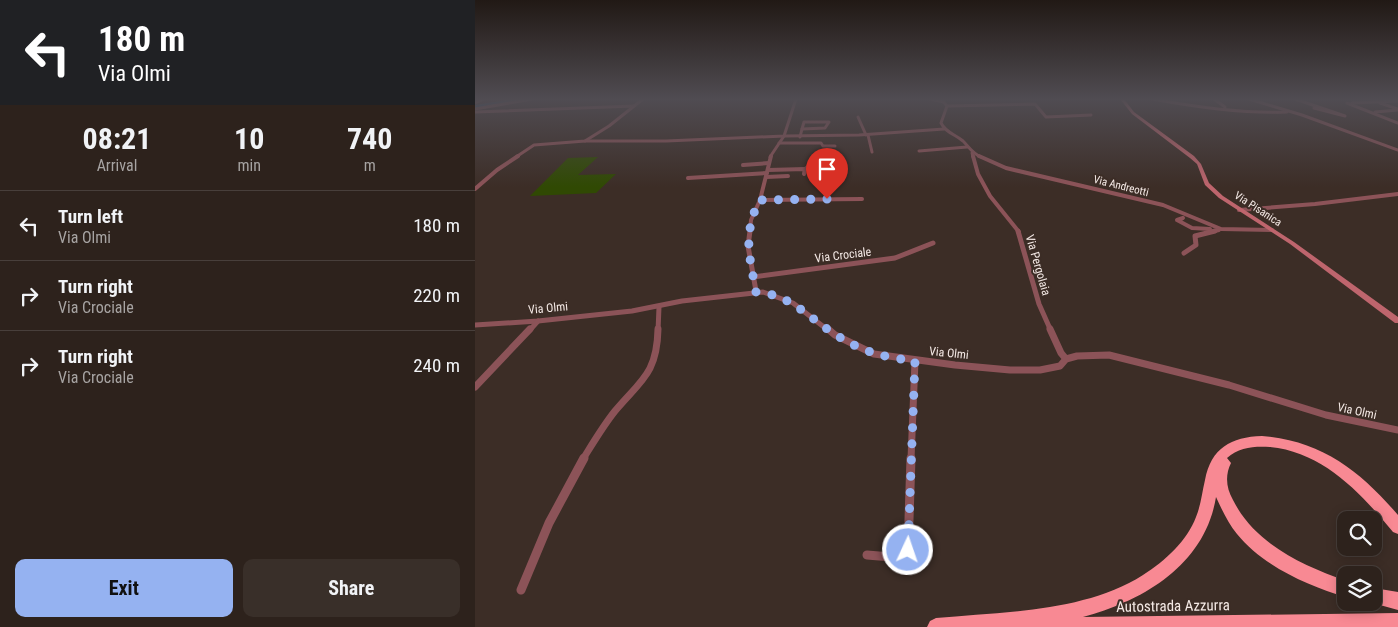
<!DOCTYPE html>
<style>
:root{--surface:#2d221c;--page:#392f29;--text:#f1f3f6;--muted:#a7a4a3;--line:#483f3b;--accent:#95b2f1}
body{margin:0;font-family:"Roboto Condensed",sans-serif;background:var(--page);color:var(--text);height:100vh;display:flex;flex-direction:column;font-size:19px;white-space:nowrap}
*{box-sizing:border-box;margin:0}
p{font-size:16px;color:var(--muted)}
.icon{flex:none;width:28px;height:28px;fill:none;stroke:currentColor;stroke-width:2;stroke-linecap:round;stroke-linejoin:round}
.map{position:relative;flex:1;overflow:hidden}
.drawer{display:flex;flex-direction:column;background:var(--surface);width:475px}
.drawer>*{flex:none}
.guide{background:#202124;color:#fff;overflow:hidden}
.fabs{position:absolute;left:862px;top:511px;display:grid;gap:10px}
.fabs a{display:grid;place-items:center;width:45px;height:45px;border-radius:10px;background:var(--surface);box-shadow:0 2px 12px #0003,0 0 0 1px var(--line);font-size:25px}
.pin{position:absolute;display:grid;place-items:center;width:42px;height:42px;color:#fff;margin:-51px -21px;border-radius:50% 50% 50% 0;rotate:-45deg;box-shadow:0 0 5px #0007}
.pin .icon{rotate:45deg}
.me{position:absolute;width:55px;margin:-28px;rotate:3deg;stroke-linejoin:round;filter:drop-shadow(0 0 4px #0008)}
.turn{display:flex;align-items:center;gap:18px;height:105px;padding:0 15px;font-size:22px}
.turn .icon{width:65px;height:65px;stroke-width:2.5}
.turn b{display:block;font-size:35px;line-height:42px}
.eta{display:flex;justify-content:space-evenly;align-items:center;height:85px;text-align:center}
.eta b{font-size:30px;font-weight:700;line-height:35px}
.button{display:flex;gap:10px;margin-top:auto;padding:10px 15px}
.button a{flex:1;height:58px;border-radius:10px;background:var(--accent);color:#111;font-size:20px;font-weight:700;line-height:58px;text-align:center}
.button a+a{background:var(--page);color:var(--text)}
ul{padding:0;list-style:none}
li{display:flex;align-items:center;gap:15px;height:70px;padding:0 15px;border-top:1px solid var(--line)}
li div{flex:1}
li b{display:block;font-size:19px}
li em{font-style:normal}
main{display:flex;flex:1;min-height:0}
.map>svg:first-child{display:block}
</style>
<main>
<section class="drawer">
<div class="guide">
<div class="turn"><svg class="icon" aria-label="left" viewBox="0 0 24 24"><path d="M17 20v-9H6M10 6l-5 5 5 5"/></svg><div><b>180 m</b>Via Olmi</div></div>
</div>
<div class="eta">
<div><b>08:21</b><p>Arrival</p></div>
<div><b>10</b><p>min</p></div>
<div><b>740</b><p>m</p></div>
</div>
<ul>
<li><svg class="icon" aria-label="left" viewBox="0 0 24 24"><path d="M17 20v-9H6M10 6l-5 5 5 5"/></svg><div><b>Turn left</b><p>Via Olmi</p></div><em>180 m</em></li>
<li><svg class="icon" aria-label="right" viewBox="0 0 24 24"><path d="M7 20v-9h11M14 6l5 5-5 5"/></svg><div><b>Turn right</b><p>Via Crociale</p></div><em>220 m</em></li>
<li><svg class="icon" aria-label="right" viewBox="0 0 24 24"><path d="M7 20v-9h11M14 6l5 5-5 5"/></svg><div><b>Turn right</b><p>Via Crociale</p></div><em>240 m</em></li>
</ul>
<div class="button"><a>Exit</a><a>Share</a></div>
</section>
<div class="map">
<svg width="923" height="627" viewBox="0 0 923 627">
<rect width="100%" height="100%" fill="#3c2d26"/>
<path fill="#304903" d="M123,157L103,175L141,174L121,193L55,196L93,158Z"/>
<g fill="none" stroke-linecap="round" stroke-linejoin="round">
<path fill="#1d527a" fill-rule="evenodd" d="M37,99H50L0,109V105Z"/>
<g stroke="#8c5358" stroke-width="3">
<path d="M455,99L469,102"/>
<path d="M466,99L472,106L466,123C471,133 480,134 488,141C495,148 497,153 506,157"/>
<path d="M677,99C721,107 768,114 812,112"/>
<path d="M739,99L750,107"/>
<path d="M774,99L827,115L923,150"/>
<path d="M820,99L870,116L839,108L840,106"/>
<path d="M0,103L9,99"/>
<path d="M872,103L923,123"/>
<path d="M877,103L923,101"/>
<path d="M905,103L923,109"/>
<path d="M472,106L560,104L571,117L616,115"/>
<path d="M0,109L57,99"/>
<path d="M0,112L159,106"/>
<path d="M900,112L923,110"/>
<path d="M383,117L391,135"/>
<path d="M329,122H354L350,128L327,129Z"/>
<path d="M393,135L397,152"/>
<path d="M325,137L327,129"/>
<path d="M110,141H191L309,136L321,99"/>
<path d="M304,143H346L348,146H360"/>
<path d="M444,151L492,147"/>
<path d="M497,153L498,157"/>
<path d="M41,157L59,145L110,141L134,126L168,99"/>
<path d="M295,157L309,136L384,135L469,129"/>
</g>
<g stroke="#8c5358" stroke-width="4">
<path d="M498,156L503,174L515,196L544,232"/>
<path d="M504,156L531,168L688,205L746,229L797,230"/>
<path d="M268,165L294,163"/>
<path d="M330,169L334,166L343,165"/>
<path d="M293,170L330,169L329,174"/>
<path d="M291,177L313,176"/>
<path d="M213,178L292,173"/>
<path d="M0,189L22,170L43,156"/>
<path d="M285,200L387,199"/>
<path d="M764,210L840,204L923,194"/>
<path d="M708,218L702,220L717,228L735,229"/>
<path d="M275,232L276,220L285,200L296,156"/>
<path d="M735,232L744,230"/>
</g>
<g stroke="#8c5358" stroke-width="5">
<path d="M275,231L273,246L281,291"/>
<path d="M543,231L564,304L576,331"/>
<path d="M709,253L721,245L720,236L740,231"/>
<path d="M278,277L420,258L458,243"/>
<path d="M0,325L63,321L157,311L207,301L288,292L318,303L354,331"/>
<path d="M54,331L63,321"/>
<path d="M183,331L184,307"/>
</g>
<g stroke="#8c5358" stroke-width="7">
<path d="M353,329L360,335L399,354L480,365L535,370H565L585,366L591,359L602,356L634,355L754,385L851,415L923,430"/>
<path d="M575,329L586,353L591,359"/>
<path d="M0,387L55,329"/>
<path d="M108,459C118,443 128,426 140,411C166,380 182,374 183,329"/>
<path d="M436,459L440,361"/>
</g>
<g stroke="#8c5358" stroke-width="9">
<path d="M392,555L428,558L433,550L436,458"/>
<path d="M46,590L74,523L109,458"/>
</g>
<path fill="#be656d" fill-rule="evenodd" d="M645,99H649L659,112L719,156L726,164L734,183L748,196L819,242L923,317V323H920L815,244L744,198L730,185L722,164L715,158L657,114Z"/>
<g fill="#f88993" fill-rule="evenodd">
<path d="M787,436C847,441 885,471 923,515V534L918,532C886,493 848,452 795,447C780,446 764,447 752,458L756,463C750,475 751,488 758,500C780,544 827,565 871,581V597C833,586 788,566 762,534C753,523 747,510 741,497C730,565 668,601 608,617L923,613V627H452L455,621L461,618C528,612 610,612 668,575C690,561 712,541 721,517C726,505 727,492 730,480C736,448 756,437 787,436Z"/>
<path d="M899,588L923,592V610L894,602H899Z"/>
</g>
</g>
<linearGradient id="sky" x2="0" y2="1"><stop stop-color="#211915"/><stop offset="0.53" stop-color="#504c52"/><stop offset="1" stop-color="#504c52" stop-opacity="0"/></linearGradient>
<rect width="923" height="187" fill="url(#sky)"/>
<g fill="none" stroke-linecap="round" stroke-linejoin="round">
<path stroke="#95b2f1" stroke-width="9" stroke-dasharray="0 16.2" d="M352,199L284,200C268,237 274,253 281,292C315,294 334,318 361,335C388,352 408,357 440,361L433,550"/>
</g>
<g text-anchor="middle" dominant-baseline="central" stroke-width="4" stroke-linejoin="round" paint-order="stroke">
<g font-size="11" fill="#f4e9e5" stroke="#3c2d26">
<text transform="translate(646 186) rotate(14)">Via Andreotti</text>
<text transform="translate(783 209) rotate(33)">Via Pisanica</text>
</g>
<g font-size="12" fill="#f4e9e5" stroke="#3c2d26">
<text transform="translate(368 255) rotate(-7)">Via Crociale</text>
<text transform="translate(563 265) rotate(74)">Via Pergolaia</text>
<text transform="translate(73 308) rotate(-5)">Via Olmi</text>
<text transform="translate(474 353) rotate(6)">Via Olmi</text>
<text transform="translate(882 411) rotate(12)">Via Olmi</text>
</g>
<g font-size="15" fill="#f4e9e5" stroke="#3c2d26">
<text transform="translate(698 606) rotate(-1)">Autostrada Azzurra</text>
</g>
</g>
</svg>
<div class="fabs">
<a><svg class="icon" aria-label="search" viewBox="0 0 24 24"><circle cx="10" cy="10" r="6"/><path d="M15 15l6 6"/></svg></a>
<a><svg class="icon" aria-label="layers" viewBox="0 0 24 24"><path d="M12 4l9 5-9 5-9-5zM3 14l9 5 9-5"/></svg></a>
</div>
<div class="pin" style="left:352px;top:199px;background:#d93025"><svg class="icon" aria-label="arrive" viewBox="0 0 24 24"><path d="M6 21V4h12l-3 4 3 4H6"/></svg></div>
<svg class="me" style="left:433px;top:550px" viewBox="-20 -20 40 40"><circle r="17" fill="#95b2f1" stroke="#fff" stroke-width="3"/><path d="M0-11L8 9 0 5-8 9z" fill="#fff"/></svg>
</div>
</main>
